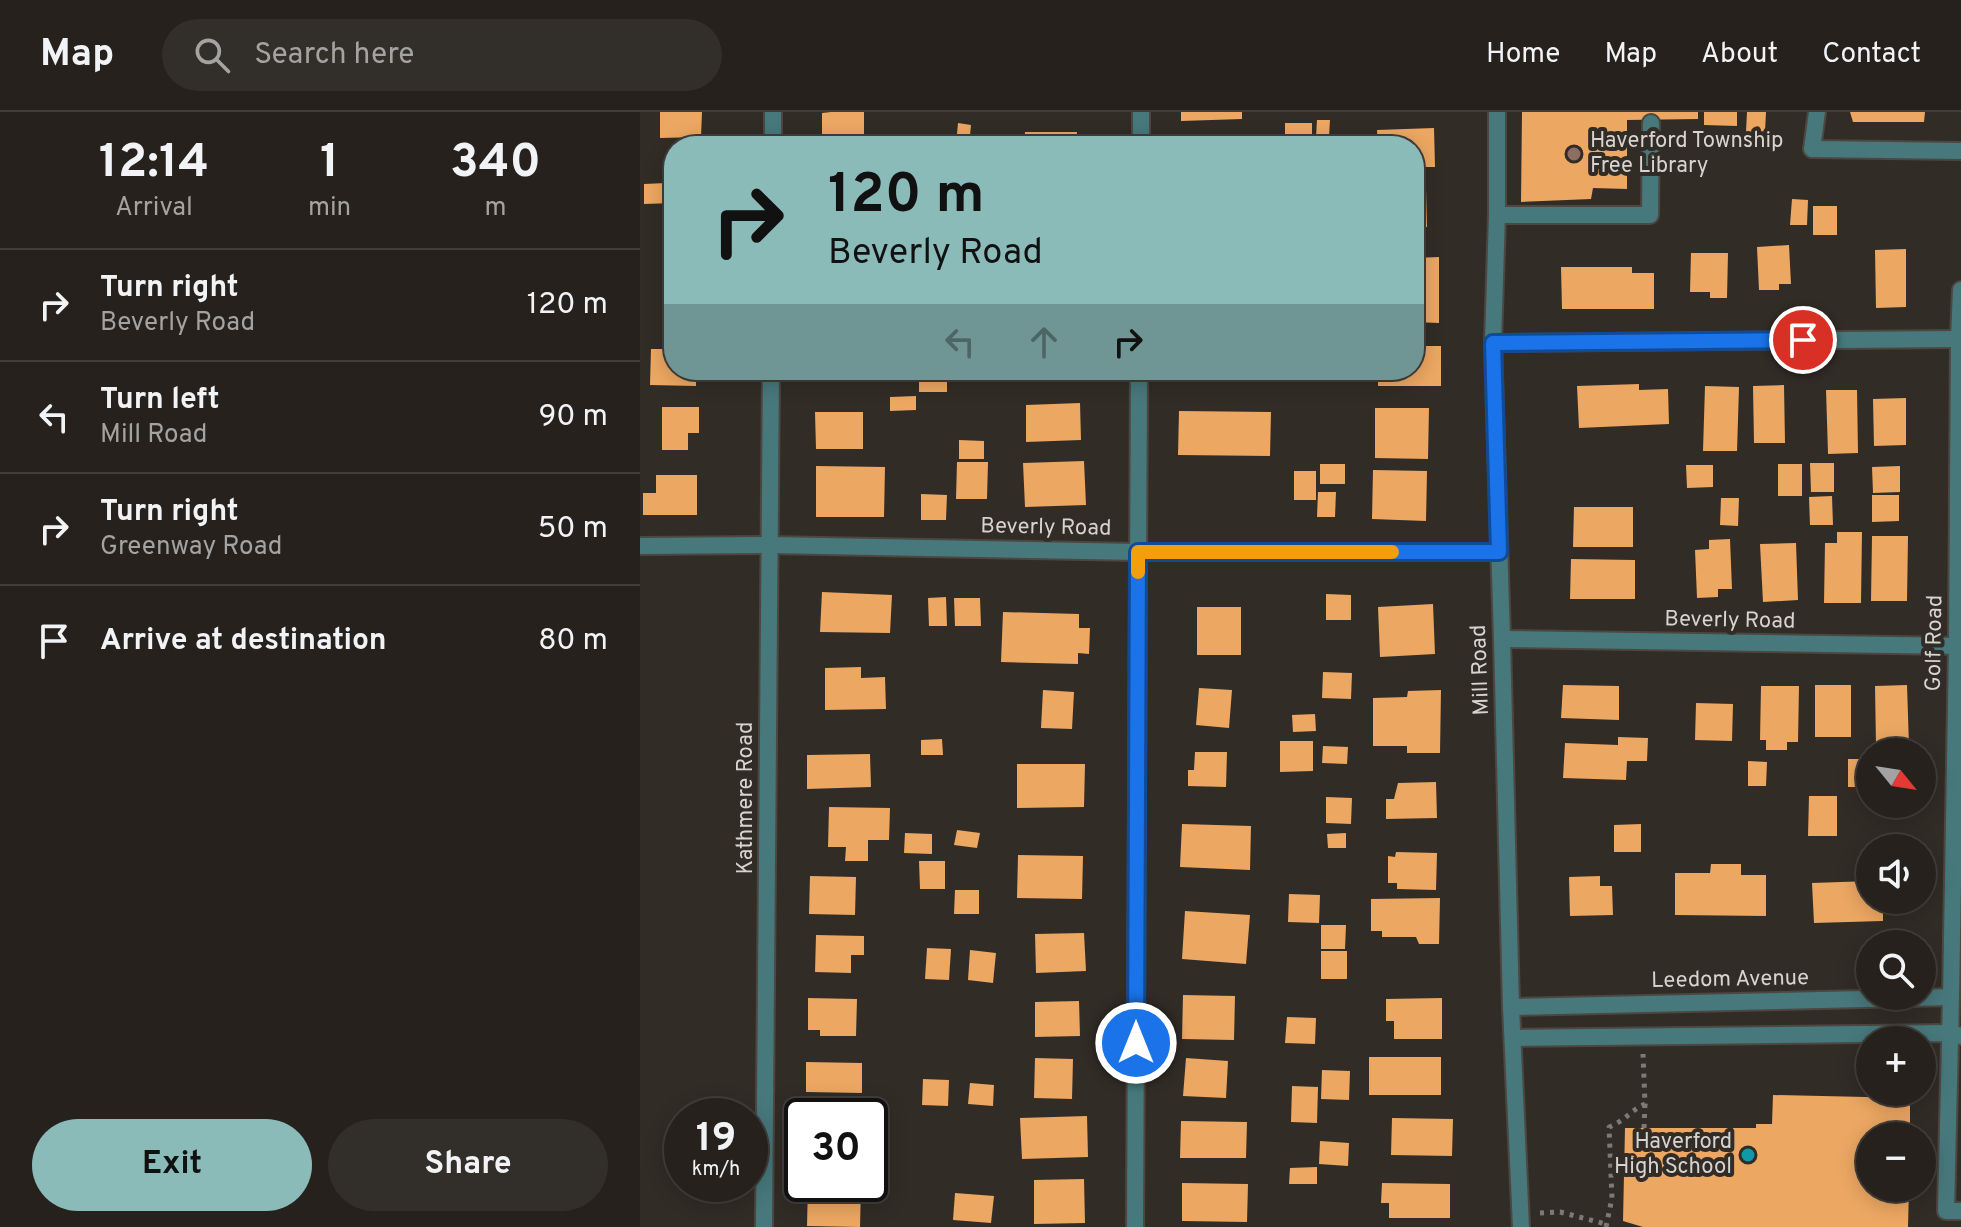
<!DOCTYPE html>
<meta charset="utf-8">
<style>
:root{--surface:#26211c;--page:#322e29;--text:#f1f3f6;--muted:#a4a3a3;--line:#423e3b;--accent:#8bbbb9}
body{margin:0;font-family:Overpass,sans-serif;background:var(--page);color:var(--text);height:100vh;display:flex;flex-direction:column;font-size:30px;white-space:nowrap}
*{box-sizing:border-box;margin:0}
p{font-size:26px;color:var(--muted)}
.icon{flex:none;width:44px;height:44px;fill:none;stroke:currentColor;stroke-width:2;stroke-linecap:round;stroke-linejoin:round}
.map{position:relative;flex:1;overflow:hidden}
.panel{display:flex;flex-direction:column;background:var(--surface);width:640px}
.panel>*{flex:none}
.hud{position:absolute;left:24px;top:24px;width:760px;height:244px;border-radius:32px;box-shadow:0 4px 20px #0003,0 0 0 2px var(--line);background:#8bbbb9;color:#111;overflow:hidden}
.needle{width:52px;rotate:120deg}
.fabs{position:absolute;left:1216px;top:626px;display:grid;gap:16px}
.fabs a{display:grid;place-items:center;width:80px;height:80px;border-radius:50%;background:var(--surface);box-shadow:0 4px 20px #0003,0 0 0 2px var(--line);font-size:40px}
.speed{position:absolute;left:24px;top:986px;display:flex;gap:16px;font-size:40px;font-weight:700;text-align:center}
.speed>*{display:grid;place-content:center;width:104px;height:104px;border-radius:50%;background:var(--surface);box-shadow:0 4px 20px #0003,0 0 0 2px var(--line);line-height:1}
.speed small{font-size:20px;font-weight:400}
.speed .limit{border:4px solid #111;border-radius:12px;background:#fff;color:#111}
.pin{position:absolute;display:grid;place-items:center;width:68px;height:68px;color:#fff;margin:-34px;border:4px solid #fff;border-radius:50%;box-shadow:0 2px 8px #0007}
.me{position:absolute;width:88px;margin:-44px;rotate:0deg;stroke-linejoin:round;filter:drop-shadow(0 0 6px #0008)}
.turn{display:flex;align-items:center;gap:28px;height:168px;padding:0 32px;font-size:36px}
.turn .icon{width:104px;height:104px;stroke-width:2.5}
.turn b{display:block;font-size:56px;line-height:68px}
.lanes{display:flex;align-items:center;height:76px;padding:0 32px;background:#0003;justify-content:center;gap:40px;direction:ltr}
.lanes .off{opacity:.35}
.eta{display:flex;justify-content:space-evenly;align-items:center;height:136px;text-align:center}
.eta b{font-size:48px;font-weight:700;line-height:56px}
.primary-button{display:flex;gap:16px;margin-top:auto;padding:16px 32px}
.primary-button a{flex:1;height:92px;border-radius:48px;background:var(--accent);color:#111;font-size:32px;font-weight:700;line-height:92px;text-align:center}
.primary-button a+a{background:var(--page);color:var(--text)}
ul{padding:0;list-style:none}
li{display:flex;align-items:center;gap:24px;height:112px;padding:0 32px;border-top:2px solid var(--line)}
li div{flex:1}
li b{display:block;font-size:30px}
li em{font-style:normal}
header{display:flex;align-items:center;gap:48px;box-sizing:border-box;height:112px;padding:0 40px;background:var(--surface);border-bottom:2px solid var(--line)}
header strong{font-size:38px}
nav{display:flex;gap:44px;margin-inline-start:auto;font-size:28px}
.search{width:560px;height:72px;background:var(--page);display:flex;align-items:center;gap:20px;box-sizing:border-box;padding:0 28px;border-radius:44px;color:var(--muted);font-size:30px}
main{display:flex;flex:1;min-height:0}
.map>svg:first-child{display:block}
</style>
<header>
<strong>Map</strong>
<div class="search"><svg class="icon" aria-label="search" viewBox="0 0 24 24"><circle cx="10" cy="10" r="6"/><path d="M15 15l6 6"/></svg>Search here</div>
<nav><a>Home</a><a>Map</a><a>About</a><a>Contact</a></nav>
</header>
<main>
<section class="panel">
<div class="eta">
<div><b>12:14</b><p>Arrival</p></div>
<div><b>1</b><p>min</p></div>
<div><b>340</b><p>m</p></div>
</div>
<ul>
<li><svg class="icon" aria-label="right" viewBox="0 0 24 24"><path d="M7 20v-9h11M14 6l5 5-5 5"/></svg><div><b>Turn right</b><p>Beverly Road</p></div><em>120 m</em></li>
<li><svg class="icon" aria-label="left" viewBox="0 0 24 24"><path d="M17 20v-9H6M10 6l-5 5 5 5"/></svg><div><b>Turn left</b><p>Mill Road</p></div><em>90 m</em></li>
<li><svg class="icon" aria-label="right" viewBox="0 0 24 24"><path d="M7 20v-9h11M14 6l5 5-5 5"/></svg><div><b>Turn right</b><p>Greenway Road</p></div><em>50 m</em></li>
<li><svg class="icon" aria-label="arrive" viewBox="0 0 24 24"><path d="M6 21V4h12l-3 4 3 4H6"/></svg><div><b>Arrive at destination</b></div><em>80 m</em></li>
</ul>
<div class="primary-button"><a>Exit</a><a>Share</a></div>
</section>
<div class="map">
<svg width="1321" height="1115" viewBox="0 0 1321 1115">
<rect width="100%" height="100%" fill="#322c26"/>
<g fill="#eca762">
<path d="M20,0H62L61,25L20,26Z"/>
<path d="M191,0H224V24L182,23V1Z"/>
<path d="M541,0H602V7L541,9Z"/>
<path d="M882,0H1058V7L987,8V77L953,76L951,87L881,90Z"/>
<path d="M1064,0H1097V14L1064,13Z"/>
<path d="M1107,0H1126L1125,20H1106Z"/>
<path d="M1210,0H1285L1284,10H1213Z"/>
<path d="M677,8H690L689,25H676Z"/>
<path d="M318,11L331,13L329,34L316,33Z"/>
<rect x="645" y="11" width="27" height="23"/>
<path d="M794,16L795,55H774V34H738L737,18Z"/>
<path d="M385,20H437L436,34H384Z"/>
<path d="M607,27V34H541V29Z"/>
<path d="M34,49V91L4,92V72L26,71L25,50Z"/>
<path d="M774,77H786L787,115L774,116Z"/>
<path d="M1152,87L1168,88L1167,113H1150Z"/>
<rect x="1173" y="94" width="24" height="29"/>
<path d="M26,110L34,111V153H24Z"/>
<path d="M1149,133L1151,172H1139V178H1119L1117,135Z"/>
<path d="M1266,137V195L1236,196L1235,138Z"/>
<path d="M1051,141H1088L1087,186H1070V180H1050Z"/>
<path d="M799,145V211L774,210V146Z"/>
<path d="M921,155H992V161H1014V197H922Z"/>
<path d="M27,172H34V212L26,211Z"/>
<path d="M774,234H801V274H738V258H774Z"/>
<path d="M11,237H34V258H56V274L10,273Z"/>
<path d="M175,258H229V268L175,270Z"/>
<rect x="279" y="258" width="28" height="22"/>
<path d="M999,272V278L1028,277L1029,312L939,316L937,274Z"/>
<path d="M1144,273L1145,331H1114L1113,274Z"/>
<path d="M1065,274L1099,275L1097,339H1063Z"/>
<path d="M1186,278H1217L1218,341L1188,342Z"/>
<path d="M276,284V298L250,299V285Z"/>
<path d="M1266,286V333L1234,334L1233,287Z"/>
<path d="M440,291L441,328L386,330V293Z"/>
<path d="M22,295H59V321H48V338H22Z"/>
<path d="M735,296H789L788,347L735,346Z"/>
<path d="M539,299L631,300L630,344L538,343Z"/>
<path d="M175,300H223V337H176Z"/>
<path d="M319,328L344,329V347H319Z"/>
<path d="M444,349L446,393L385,395L383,351Z"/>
<path d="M317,350H348L347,387H316Z"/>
<path d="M1170,351H1194V380H1171Z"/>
<rect x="680" y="352" width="25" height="20"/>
<rect x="1138" y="352" width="24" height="32"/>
<path d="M1046,353H1073V375L1047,376Z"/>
<path d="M176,354L245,355L244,405H176Z"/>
<path d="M1260,354V380L1233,381L1232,355Z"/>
<path d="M733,358L787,359L786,409L732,407Z"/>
<rect x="654" y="359" width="22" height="29"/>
<path d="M16,363H57V403H3V381H16Z"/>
<path d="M678,380H696L695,405H677Z"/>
<path d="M281,382L307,383L306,408H281Z"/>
<path d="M1232,383H1259V409L1232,410Z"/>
<path d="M1192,384L1193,413H1170L1169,385Z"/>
<path d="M1081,386H1099L1098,414L1080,413Z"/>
<path d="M934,395H993V435H933Z"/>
<path d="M1197,420H1222L1221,491H1184L1185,431H1197Z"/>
<path d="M1232,424H1268L1267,489H1231Z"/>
<path d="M1090,427L1092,477H1078V485L1057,486L1055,438L1069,437V428Z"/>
<path d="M1156,431L1158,488L1123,490L1120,432Z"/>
<path d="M931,447L995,448V487H930Z"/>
<path d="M182,480L252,483L250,521L180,520Z"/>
<path d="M686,482L711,483V508H686Z"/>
<path d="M306,485L307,514H289L288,486Z"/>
<path d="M314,486H340L341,514H315Z"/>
<path d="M793,492L795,542L740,545L738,495Z"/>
<rect x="557" y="495" width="44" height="48"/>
<path d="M363,500L439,502V516H450L449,542L438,541V552L361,550Z"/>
<path d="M221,555V566L245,565L246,597L185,598V556Z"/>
<path d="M683,560L712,561L711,587L682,586Z"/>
<path d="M923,573L979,574V608L921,606Z"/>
<rect x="1175" y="573" width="36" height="52"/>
<path d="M1267,573L1269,634H1254V640H1240V634H1236L1235,574Z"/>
<path d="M1121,574H1159L1158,630H1147V638H1126V628H1120Z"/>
<path d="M559,576L592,578L589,616L556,613Z"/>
<path d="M403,578L434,580L432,617L401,616Z"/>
<path d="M801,578L800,641H767V634H733V586L767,585L768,579Z"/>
<path d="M1056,591L1093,592L1092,629L1055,628Z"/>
<path d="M675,602L676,619L653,620L652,603Z"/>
<path d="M978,625L1008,626L1007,649H987L986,668L923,666L925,631L978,633Z"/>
<path d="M302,627L303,643H281V628Z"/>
<path d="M640,629H673V659L640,660Z"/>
<path d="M683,634L708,635L707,652L682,651Z"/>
<path d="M555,640H587L586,675L548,674V658H554Z"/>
<path d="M230,642L231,675L167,677V643Z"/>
<rect x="1208" y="647" width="17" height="28"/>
<path d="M1108,649L1127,650L1126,674H1108Z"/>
<path d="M377,652H445L444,695L377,696Z"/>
<path d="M796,670L797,706L746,707V687H754L758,671Z"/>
<path d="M1169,684H1197V724H1168Z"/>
<path d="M686,685L712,686L711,712L686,711Z"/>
<path d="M189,695L250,696L249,728H228V749H205L206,735H188Z"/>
<path d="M542,712L611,714L610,758L540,755Z"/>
<path d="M1001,712V740H974V713Z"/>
<path d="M317,718L340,721L337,736L314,733Z"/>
<path d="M265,721L292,722V742L264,741Z"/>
<path d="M706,721V736H688L687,722Z"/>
<path d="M756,740L797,741L796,778L757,777V771H748V744L755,745Z"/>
<path d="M378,743L443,744L442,787L377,786Z"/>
<path d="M279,749H305V777H280Z"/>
<path d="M1071,752H1101V763H1126V804L1035,803V761H1070Z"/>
<path d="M170,764L216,765L215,803L169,802Z"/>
<path d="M960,764V774H972L973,803L930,804L929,765Z"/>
<path d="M1230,769V788H1243V809L1174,811L1172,771Z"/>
<path d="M315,778H339V802H314Z"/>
<path d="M649,782L680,783L679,811L648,810Z"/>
<path d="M800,786L799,832H779L776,825H742V819H731V787Z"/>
<path d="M545,799L610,803L606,852L542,847Z"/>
<path d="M681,813H706L705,837H681Z"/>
<path d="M444,821L446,859L396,861L395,822Z"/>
<path d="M176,823L224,824V843H211V861L175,860Z"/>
<path d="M287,836L311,837L309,868L285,867Z"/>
<path d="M330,838L356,841L353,871L328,868Z"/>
<rect x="681" y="839" width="26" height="28"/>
<path d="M543,883L595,884L594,928L542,927Z"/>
<path d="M168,886L217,887L216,924H180V918H168Z"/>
<path d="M802,886V927H754V909H746V887Z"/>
<path d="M439,889L440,924L395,925V890Z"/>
<path d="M647,905L676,906L675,932L645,931Z"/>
<rect x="729" y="945" width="72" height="38"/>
<path d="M395,946L433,947L432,987L394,986Z"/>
<path d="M546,946L588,949L586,986L543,984Z"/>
<path d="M166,950L222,951V981L166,980Z"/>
<path d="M682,958L710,959L709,988L681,987Z"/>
<path d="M283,967L309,968L308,994L282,993Z"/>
<path d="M330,971L354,973L353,994L328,992Z"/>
<path d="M652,974L678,975L677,1011L651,1010Z"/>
<path d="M1133,983L1270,986V1024H1230V1076H1269L1268,1115H1003L983,1109L985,1016H1116V1012H1132Z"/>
<path d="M447,1004L448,1045L382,1047L380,1006Z"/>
<path d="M752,1006L813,1007L812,1044L751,1043Z"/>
<path d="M541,1009L607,1010L606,1046H540Z"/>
<path d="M680,1029L709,1031L708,1054L679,1052Z"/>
<path d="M677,1055V1072H649L650,1056Z"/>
<path d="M444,1067L445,1111L394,1112V1068Z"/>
<path d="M542,1071L608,1072L607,1110L542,1109Z"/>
<path d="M742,1071L810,1072V1106H749V1091H741Z"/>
<path d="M168,1072L221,1073L220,1115L167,1114Z"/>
<path d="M315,1081L354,1084L351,1111L313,1108Z"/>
</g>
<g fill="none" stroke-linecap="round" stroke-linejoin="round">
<g stroke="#4c4741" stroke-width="20">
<g id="service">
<path d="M1177,0L1172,37L1321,39"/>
<path d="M857,103H1010L1011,11"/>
<path d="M1311,885L1306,1099H1321"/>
<path d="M873,926L1310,921L1321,924"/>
</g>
</g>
<g stroke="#4c4741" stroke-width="20">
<g id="minor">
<path d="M857,0V103L853,231L862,527L871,895L881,1115"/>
<path d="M133,34V0"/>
<path d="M501,34V0"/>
<path d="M853,231L1319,227"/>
<path d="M0,434L130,433L498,440H859"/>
<path d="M862,527L1317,534"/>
<path d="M871,895L1311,885L1317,534L1319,227L1321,178"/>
<path d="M124,1115L131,258"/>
<path d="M495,1115L499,258"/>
</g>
</g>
<g stroke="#7e7974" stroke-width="5" stroke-dasharray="4 6" stroke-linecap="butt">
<path d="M1004,1016L1005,992"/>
<path d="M900,1101L920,1100L966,1112"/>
<path d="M966,1115L972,1086L969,1015C985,1009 991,998 1005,992L1003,942"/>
</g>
<use href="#service" stroke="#47787c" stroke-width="16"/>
<use href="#minor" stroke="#47787c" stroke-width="16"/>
</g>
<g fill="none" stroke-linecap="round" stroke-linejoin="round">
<g stroke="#114b97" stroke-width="20">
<path id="route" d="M496,931L498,440H859L853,231L1163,228"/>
</g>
<use href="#route" stroke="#1a73e8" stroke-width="14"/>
<path stroke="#f59e0b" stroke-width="14" d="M498,460V440H752"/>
</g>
<circle fill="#8d6e63" stroke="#322c26" stroke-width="3" cx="934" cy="42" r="8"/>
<circle fill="#0f9aa8" stroke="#322c26" stroke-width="3" cx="1108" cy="1043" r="8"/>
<g text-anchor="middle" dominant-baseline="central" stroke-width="8" stroke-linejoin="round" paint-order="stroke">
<g font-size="22" fill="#d7d3cf" stroke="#322c26" text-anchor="start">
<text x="950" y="29">Haverford Township<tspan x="950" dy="25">Free Library</tspan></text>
<text x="1092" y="1030" text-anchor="end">Haverford<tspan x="1092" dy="25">High School</tspan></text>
</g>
<g font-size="22" fill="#d7d3cf" stroke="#322c26">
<text transform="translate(406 416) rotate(1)">Beverly Road</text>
<text transform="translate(1090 509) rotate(1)">Beverly Road</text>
<text transform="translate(1295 531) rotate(-89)">Golf Road</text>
<text transform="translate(841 558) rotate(-92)">Mill Road</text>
<text transform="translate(106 686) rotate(-90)">Kathmere Road</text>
<text transform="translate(1090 868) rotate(-1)">Leedom Avenue</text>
</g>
</g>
</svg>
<div class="fabs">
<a><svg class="needle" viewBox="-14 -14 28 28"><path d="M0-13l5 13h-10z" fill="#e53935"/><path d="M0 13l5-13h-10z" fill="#a4a3a3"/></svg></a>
<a><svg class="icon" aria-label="sound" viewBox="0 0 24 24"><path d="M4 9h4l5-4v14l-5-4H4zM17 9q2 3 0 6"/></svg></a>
<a><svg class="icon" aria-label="search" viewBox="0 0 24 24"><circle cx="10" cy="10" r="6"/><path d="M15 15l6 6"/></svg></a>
<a>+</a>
<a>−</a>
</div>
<div class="speed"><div>19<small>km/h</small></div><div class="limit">30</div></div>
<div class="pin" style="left:1163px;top:228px;background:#d93025"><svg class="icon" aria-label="arrive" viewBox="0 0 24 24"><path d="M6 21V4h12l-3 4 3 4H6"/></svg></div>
<svg class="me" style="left:496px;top:931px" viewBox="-20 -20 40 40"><circle r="17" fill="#1a73e8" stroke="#fff" stroke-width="3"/><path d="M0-11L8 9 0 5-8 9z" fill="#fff"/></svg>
<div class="hud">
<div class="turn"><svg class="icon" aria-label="right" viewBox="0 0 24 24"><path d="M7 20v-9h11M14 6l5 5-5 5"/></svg><div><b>120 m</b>Beverly Road</div></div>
<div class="lanes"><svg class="icon off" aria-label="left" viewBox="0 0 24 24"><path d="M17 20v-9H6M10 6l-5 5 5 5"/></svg><svg class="icon off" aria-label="ahead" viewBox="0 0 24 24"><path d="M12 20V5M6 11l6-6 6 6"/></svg><svg class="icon" aria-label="right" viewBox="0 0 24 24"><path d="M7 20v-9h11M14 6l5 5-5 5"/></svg></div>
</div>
</div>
</main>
